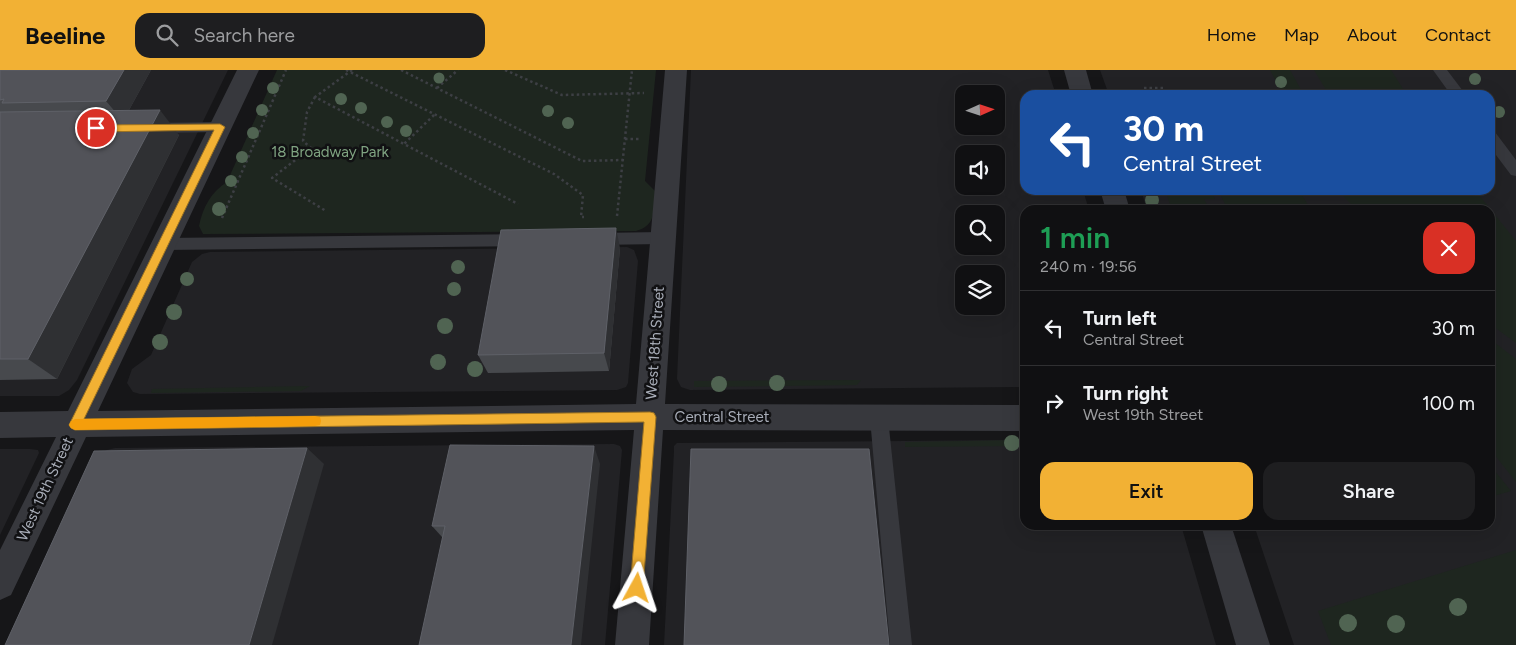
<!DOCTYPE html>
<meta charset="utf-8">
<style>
:root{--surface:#101012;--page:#1e1e20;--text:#f1f3f6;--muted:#9c9d9f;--line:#303032;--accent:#f2b134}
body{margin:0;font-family:Figtree,sans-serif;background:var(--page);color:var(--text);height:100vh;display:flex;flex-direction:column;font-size:19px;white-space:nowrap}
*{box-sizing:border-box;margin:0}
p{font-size:16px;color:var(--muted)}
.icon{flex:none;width:28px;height:28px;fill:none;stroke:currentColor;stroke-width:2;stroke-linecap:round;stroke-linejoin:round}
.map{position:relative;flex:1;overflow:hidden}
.drawer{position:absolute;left:1020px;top:135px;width:475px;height:325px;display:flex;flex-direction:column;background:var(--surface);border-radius:15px;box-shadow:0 5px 20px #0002,0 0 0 1px var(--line)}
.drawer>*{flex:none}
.banner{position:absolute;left:1020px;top:20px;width:475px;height:105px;border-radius:15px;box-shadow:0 5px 20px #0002,0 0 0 1px var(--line);background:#1a4fa0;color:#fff;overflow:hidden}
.needle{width:32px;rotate:87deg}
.buttons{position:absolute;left:955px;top:15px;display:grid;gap:10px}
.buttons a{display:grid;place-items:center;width:50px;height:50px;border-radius:10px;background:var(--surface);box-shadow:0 5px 20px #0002,0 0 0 1px var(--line);font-size:25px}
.pin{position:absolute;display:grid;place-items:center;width:42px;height:42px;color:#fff;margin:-21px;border:2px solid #fff;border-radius:50%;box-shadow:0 1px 5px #0007}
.me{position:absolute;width:55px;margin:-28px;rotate:5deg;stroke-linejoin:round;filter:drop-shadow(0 0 4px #0008)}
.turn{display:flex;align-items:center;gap:18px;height:105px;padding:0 20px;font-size:22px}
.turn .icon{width:65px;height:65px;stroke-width:2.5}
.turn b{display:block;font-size:35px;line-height:42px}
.round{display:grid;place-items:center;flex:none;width:52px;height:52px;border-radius:15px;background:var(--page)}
.summary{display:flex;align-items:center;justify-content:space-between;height:85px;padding:0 20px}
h1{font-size:30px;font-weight:600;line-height:38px;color:#1e9e55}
.action{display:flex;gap:10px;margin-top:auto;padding:10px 20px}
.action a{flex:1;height:58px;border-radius:15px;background:var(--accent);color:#111;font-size:20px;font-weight:600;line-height:58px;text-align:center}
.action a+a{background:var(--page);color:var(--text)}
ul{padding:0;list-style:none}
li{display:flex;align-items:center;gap:15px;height:75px;padding:0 20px;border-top:1px solid var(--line)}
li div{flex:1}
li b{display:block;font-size:19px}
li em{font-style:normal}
header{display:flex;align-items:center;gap:30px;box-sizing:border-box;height:70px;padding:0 25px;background:var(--accent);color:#111}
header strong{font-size:24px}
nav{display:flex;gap:28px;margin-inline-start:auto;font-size:18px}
.search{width:350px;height:45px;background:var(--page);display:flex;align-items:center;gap:12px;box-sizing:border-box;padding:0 18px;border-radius:15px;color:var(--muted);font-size:19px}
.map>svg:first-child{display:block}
</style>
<header>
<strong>Beeline</strong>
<div class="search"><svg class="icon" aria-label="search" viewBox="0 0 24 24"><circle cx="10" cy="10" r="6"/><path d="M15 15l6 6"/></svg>Search here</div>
<nav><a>Home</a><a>Map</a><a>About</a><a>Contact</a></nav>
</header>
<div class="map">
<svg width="1516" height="575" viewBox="0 0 1516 575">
<rect width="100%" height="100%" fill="#161618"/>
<g fill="#222225" fill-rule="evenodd">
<path d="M0,0H228L77,310L69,320L59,326H0Z"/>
<path d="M691,0H1048L1056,25H1025V120H1083L1089,140H1025V317L690,320L681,317L677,309ZM964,24H996V56H964ZM964,84H996V116H964ZM964,144H996V176H964ZM964,204H996V236H964Z"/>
<path d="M1100,0H1516V575H1294L1254,455H1490V140H1147L1141,120H1490V25H1109Z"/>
<path d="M627,177L634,180L638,191L628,313L626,317L617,320L140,324L133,322L127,313L132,299L151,285L192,192L202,184L210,182Z"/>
<path d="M1025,370V455H1181L1216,575H664L674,381V376L677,373Z"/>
<path d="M614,374L620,376L622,380L605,575H16L102,383L107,380L115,378Z"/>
<path d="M0,379H30L38,380L39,383L0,465Z"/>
</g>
<g fill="#1e261f">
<path d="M277,0H656L645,111L655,121C653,141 657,155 636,161L203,164L199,156C203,137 211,122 227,112Z"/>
<path d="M1270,0H1290L1304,25H1283Z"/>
<path d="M1314,0H1391L1407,25H1329Z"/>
<path d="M1165,120H1211L1215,129H1204L1210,140H1172Z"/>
<path d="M1218,120H1299L1311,140H1228Z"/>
<path d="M1337,120H1475L1516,171V273L1490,254V140H1357Z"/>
<path d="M1490,269L1516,289V412L1490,379Z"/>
<path d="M861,310L857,315L694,317V311Z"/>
<path d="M310,316L301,321L151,323L152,319Z"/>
<path d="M1025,370V376L905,377V372Z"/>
<path d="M1490,395L1511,421L1490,427Z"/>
<path d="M1516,480V575H1331L1318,541Z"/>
</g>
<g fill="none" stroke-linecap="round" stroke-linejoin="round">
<g stroke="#3d3f44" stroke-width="2.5" stroke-dasharray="2.5 3" stroke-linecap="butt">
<path d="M346,0L554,104L583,125L581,147H584"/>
<path d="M352,0L315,27L404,74"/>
<path d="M401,0L582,91L623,90"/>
<path d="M505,0L562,25L644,23"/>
<path d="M437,18L458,0"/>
<path d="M1144,18H1166"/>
<path d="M315,27L307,42L303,71L311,78L272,108L326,141"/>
<path d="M434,45L404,74L518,134"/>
<path d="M625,69H640"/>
<path d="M617,146L632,0"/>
<path d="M222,148L286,0"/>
</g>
<g fill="#37383d" fill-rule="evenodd">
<path d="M1433,0H1447L1466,25H1451Z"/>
<path d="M220,52L225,53L227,57L225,61L220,62L150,63L145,62L143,58L145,54L150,53Z"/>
<path d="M1490,61L1495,62L1516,90V106L1511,105L1490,77Z"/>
<path d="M662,162L668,164L670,168L668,172L662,174L596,175L590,173L588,169L590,165L596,163Z"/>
<path d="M523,164L529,166L531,170L529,174L523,176L163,180L157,178L155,174L157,170L163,168Z"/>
<path d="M879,340L885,342L888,348L912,575H890L870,348L873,342Z"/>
</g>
<g fill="#37383d" fill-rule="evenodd">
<path d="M237,0H259L98,341L636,334L665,0H687L665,334L1025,335V361L663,360L649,575H615L634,360L86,367L11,525L0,530V480L56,367L0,368V342L68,341Z"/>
<path d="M1064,0H1086L1093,25H1071Z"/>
<path d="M1100,120H1124L1130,140H1106Z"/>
<path d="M1201,455H1231L1270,575H1236Z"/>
</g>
</g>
<g fill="#506452">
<circle cx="439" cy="8" r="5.5"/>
<circle cx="1475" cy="9" r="6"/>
<circle cx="1281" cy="12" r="6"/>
<circle cx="273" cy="18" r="6"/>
<circle cx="341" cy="29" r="6"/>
<circle cx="361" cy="38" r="6"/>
<circle cx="262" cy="40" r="6"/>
<circle cx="548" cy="41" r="6"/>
<circle cx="1499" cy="42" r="6"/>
<circle cx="387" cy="52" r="6"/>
<circle cx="568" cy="53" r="6"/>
<circle cx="406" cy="61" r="6"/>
<circle cx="253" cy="63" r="6"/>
<circle cx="242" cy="87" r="6"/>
<circle cx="231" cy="111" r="6"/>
<circle cx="1152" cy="130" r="7"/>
<circle cx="219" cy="139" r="7"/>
<circle cx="458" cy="197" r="7"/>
<circle cx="187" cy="209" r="7"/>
<circle cx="454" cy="219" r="7"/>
<circle cx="174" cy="242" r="8"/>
<circle cx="445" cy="256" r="8"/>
<circle cx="160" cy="272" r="8"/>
<circle cx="438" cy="292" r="8"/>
<circle cx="475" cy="299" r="8"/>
<circle cx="777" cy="313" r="8"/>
<circle cx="719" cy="314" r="8"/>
<circle cx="1012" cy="373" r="8"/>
<circle cx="1458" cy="537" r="9"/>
<circle cx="1348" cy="553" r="9"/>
<circle cx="1396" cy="554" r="9"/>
</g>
<g fill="#47494d">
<path d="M0,0H151L129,40L179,65L57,309L0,310Z"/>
<path d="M620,178L609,301L488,303L478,285Z"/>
<path d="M600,394L442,467L432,456Z"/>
</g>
<g fill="#2f3033">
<path d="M124,0H151L123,51L106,31Z"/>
<path d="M160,40L179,65L57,309L28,289Z"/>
<path d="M616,158L620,178L609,301L604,283Z"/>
<path d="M594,376L600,394L581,575H571Z"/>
<path d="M307,378L324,394L272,575H249Z"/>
</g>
<g fill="#525359" stroke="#5f6168">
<path d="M0,0H124L106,31L2,33L4,29L0,30Z"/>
<path d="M160,40L28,289H0V42Z"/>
<path d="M616,158L604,283L478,285L501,160Z"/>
<path d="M450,375L594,376L571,575H419L445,456H432Z"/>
<path d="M307,378L249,575H5L94,381Z"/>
<path d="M691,379H869L889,575H684Z"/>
</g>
<path fill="#f2b134" stroke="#9d7322" d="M220,54L225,57L84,349L650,342L654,343L656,347L643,518L641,523L637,525L632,523L630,518L644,352L75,360L71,358L69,355L71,351L214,60L96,62L91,58L96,55Z"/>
<path fill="#f59e0b" d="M315,346L320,347L321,351L320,355L315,356L75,360L71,358L69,355L71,351L75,349Z"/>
<g text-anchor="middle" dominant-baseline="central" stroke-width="5" stroke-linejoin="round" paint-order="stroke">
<g font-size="15" fill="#7fa381" stroke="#111113">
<text x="330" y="82">18 Broadway Park</text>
</g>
<g font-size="15" fill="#a8adb8" stroke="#111113">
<text transform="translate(655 273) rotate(-86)">West 18th Street</text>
<text x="722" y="347">Central Street</text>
<text transform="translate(45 419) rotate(-65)">West 19th Street</text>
</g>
</g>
</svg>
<div class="buttons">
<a><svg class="needle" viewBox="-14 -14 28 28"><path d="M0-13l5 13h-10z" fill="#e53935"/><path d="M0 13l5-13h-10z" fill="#9c9d9f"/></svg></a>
<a><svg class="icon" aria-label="sound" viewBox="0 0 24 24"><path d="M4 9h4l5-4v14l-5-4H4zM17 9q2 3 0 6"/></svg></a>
<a><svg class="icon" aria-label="search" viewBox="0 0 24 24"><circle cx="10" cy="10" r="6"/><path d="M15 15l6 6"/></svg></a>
<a><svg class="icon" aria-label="layers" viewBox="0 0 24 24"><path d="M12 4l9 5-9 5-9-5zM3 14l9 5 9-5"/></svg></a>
</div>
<div class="pin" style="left:96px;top:58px;background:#d93025"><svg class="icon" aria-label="arrive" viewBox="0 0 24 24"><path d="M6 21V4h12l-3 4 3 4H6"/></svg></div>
<svg class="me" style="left:637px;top:518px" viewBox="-20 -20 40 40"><path d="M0-17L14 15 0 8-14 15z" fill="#f2b134" stroke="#fff" stroke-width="4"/></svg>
<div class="banner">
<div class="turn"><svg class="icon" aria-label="left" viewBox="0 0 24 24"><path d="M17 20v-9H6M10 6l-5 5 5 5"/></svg><div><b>30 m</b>Central Street</div></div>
</div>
<section class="drawer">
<div class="summary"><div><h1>1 min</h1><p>240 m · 19:56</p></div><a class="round" style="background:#d93025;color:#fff"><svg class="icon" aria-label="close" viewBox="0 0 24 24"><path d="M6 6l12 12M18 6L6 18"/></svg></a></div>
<ul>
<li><svg class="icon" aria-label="left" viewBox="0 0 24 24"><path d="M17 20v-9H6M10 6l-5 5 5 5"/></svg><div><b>Turn left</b><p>Central Street</p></div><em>30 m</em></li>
<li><svg class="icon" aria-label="right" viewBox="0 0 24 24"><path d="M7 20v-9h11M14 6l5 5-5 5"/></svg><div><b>Turn right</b><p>West 19th Street</p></div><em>100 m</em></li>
</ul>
<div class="action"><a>Exit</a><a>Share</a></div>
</section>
</div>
